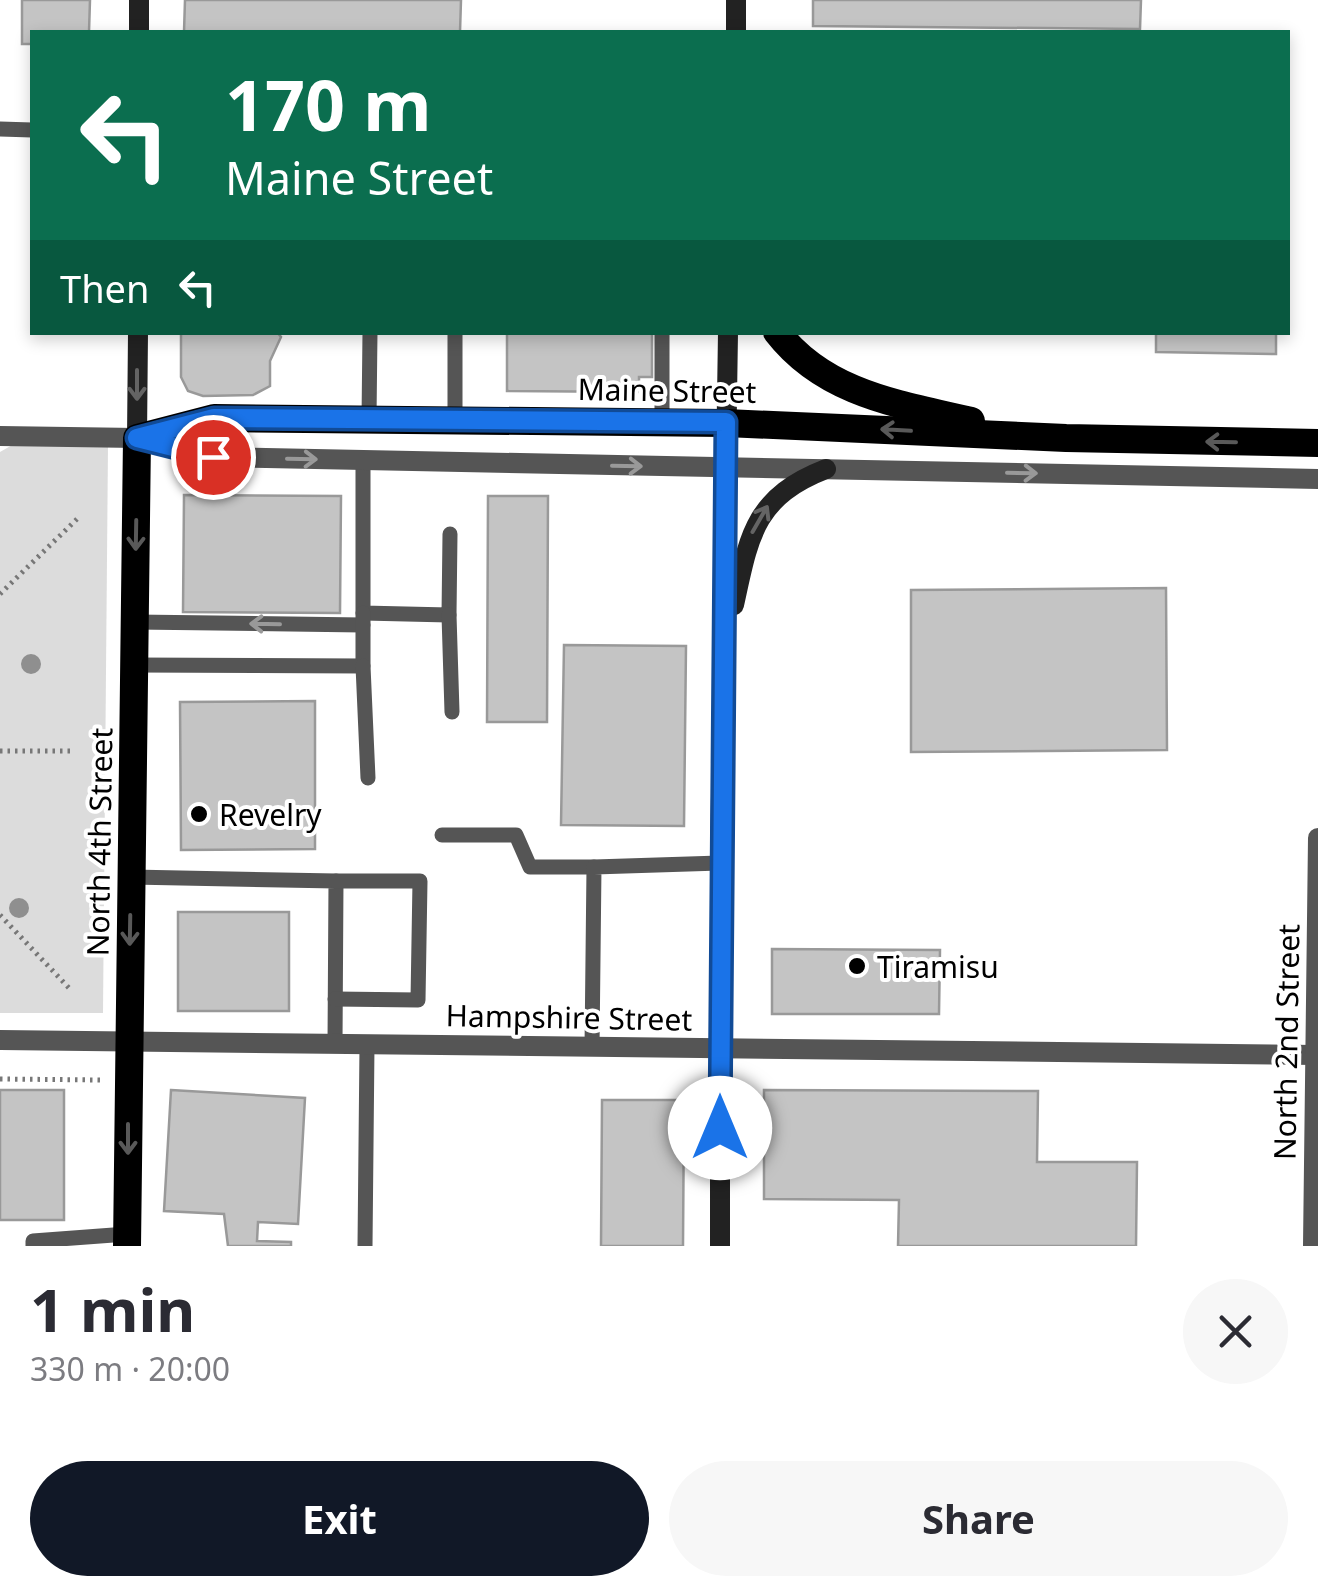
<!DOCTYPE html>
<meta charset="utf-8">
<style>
:root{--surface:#fff;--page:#f7f7f7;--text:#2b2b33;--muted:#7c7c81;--accent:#111827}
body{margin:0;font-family:"Noto Sans",sans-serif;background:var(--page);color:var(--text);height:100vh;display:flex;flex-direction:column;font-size:38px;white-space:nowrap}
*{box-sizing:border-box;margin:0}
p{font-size:32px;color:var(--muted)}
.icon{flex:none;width:55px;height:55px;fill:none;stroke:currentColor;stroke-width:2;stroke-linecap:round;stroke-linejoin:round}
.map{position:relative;height:1246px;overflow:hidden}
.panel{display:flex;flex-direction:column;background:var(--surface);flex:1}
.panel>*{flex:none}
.top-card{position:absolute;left:30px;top:30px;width:1260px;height:305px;border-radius:0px;box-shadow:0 5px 15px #0003;background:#0b6e4f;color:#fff;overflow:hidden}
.pin{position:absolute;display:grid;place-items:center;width:85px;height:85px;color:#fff;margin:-42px;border:5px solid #fff;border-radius:50%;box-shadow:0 2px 10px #0007}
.me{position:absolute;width:110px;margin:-55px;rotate:0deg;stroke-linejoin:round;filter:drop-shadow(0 0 8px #0008)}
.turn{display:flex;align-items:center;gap:35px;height:210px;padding:0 30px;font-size:45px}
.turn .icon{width:130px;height:130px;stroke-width:2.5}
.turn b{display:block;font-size:70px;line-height:85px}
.then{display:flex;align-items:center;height:95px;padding:0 30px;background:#0003;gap:20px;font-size:38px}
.round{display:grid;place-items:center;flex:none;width:105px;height:105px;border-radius:52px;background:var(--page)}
.head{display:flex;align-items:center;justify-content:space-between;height:170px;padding:0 30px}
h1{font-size:60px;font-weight:700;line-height:75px}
.cta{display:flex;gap:20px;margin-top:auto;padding:20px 30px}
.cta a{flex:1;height:115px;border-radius:60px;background:var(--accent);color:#fff;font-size:40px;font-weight:700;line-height:115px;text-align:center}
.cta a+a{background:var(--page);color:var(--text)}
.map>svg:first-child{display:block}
</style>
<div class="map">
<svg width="1318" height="1246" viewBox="0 0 1318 1246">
<rect width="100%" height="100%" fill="#fff"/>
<path fill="#dcdcdc" d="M14,444L108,445L103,1013H0V452Z"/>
<g fill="#c4c4c4" stroke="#999" stroke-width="2.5">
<path d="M22,0H90L89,32H32V44H22Z"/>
<path d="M185,0H461L460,32H184Z"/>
<path d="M813,0H1141L1140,29L813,26Z"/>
<path d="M181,332H277L281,337L270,361V386L253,395L203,396L188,391L181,377Z"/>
<path d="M507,332H652V377H639V392L507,391Z"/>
<path d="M1156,332H1276V354L1156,352Z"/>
<path d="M184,495L341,496L340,613L183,612Z"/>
<path d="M488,496H548L547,722H487Z"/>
<path d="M1166,588L1167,750L911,752V590Z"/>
<path d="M564,645L686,646L684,826L561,825Z"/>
<path d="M315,701V849L181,850L180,702Z"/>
<rect x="178" y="912" width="111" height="99"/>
<path d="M772,949L940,950L939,1014H772Z"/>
<rect x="0" y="1090" width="64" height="130"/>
<path d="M171,1090L305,1098L298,1224L258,1222L257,1241L291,1242V1246H228L224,1214L164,1211Z"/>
<path d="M764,1090L1038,1091L1037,1162H1137L1136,1246H898L899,1200L764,1199Z"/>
<path d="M602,1100H684L683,1246H601Z"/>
</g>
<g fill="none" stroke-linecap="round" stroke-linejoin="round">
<g stroke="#777" stroke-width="5" stroke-dasharray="2.5 5" stroke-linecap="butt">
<path d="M0,594L78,518"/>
<path d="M0,751H74"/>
<path d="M0,915L69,988"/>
<path d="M0,1079L102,1080"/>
</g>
<g stroke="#555" stroke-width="15">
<path d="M0,129L32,130"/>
<path d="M455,332V420"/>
<path d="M662,332V422"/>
<path d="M369,419L370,332"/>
<path d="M363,460V613L449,615L450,534"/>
<path d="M449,615L452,712"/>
<path d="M135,622L363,625"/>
<path d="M134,665L363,666V613"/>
<path d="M363,666L368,778"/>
<path d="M442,835H516L530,867H594"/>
<path d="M131,877L336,881L335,1044"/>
<path d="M335,999L418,1000L420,881H336"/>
<path d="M592,1048L594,867L720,863"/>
<path d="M33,1246V1241L127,1234"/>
<path d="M365,1246L367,1045"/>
</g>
<g stroke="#555" stroke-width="20">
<path d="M139,438L213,457L1318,479"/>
<path d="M0,1040L1318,1055"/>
<path d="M1313,1246L1318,838"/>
</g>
<path stroke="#555" stroke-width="20" d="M0,436L137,438"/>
<g stroke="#222" stroke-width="20">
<path d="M139,32V0"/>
<path d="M736,32V0"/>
<path d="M137,438L138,332"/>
<path d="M734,605C749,536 754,497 826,469"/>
<path d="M720,1246V863L728,332"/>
</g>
<g stroke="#000" stroke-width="28">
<path d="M777,332C825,394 899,404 971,421"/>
<path d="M127,1246L137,438L214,418L726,423L1066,438L1318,443"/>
</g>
</g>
<g fill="#8f8f8f">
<circle cx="31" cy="664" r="10"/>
<circle cx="19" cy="908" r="10"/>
</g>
<defs><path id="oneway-shaft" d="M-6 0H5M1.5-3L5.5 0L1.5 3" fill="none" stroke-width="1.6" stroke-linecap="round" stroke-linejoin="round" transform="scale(2.5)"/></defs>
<g stroke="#646464">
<use href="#oneway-shaft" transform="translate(137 385) rotate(90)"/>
<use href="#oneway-shaft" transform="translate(760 519) rotate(-60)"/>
</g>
<g stroke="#595959">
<use href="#oneway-shaft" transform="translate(896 430) rotate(-177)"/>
<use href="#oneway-shaft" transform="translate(1221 442) rotate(-179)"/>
<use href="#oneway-shaft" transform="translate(136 535) rotate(91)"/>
<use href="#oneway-shaft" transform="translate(130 930) rotate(91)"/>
<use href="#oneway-shaft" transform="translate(128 1139) rotate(90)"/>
</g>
<g stroke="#999">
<use href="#oneway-shaft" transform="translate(302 459) rotate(1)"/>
<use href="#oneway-shaft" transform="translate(627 466) rotate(1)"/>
<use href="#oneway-shaft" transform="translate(1022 473) rotate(1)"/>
<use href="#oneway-shaft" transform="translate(265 624) rotate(-179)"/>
</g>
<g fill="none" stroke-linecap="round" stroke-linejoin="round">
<g stroke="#114b97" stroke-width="25">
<path id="route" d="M213,457L137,438L214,418L726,422L720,1128"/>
</g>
<use href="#route" stroke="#1a73e8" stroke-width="18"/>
</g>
<g fill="#000" stroke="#fff" stroke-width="4">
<circle cx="199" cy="814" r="10"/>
<circle cx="857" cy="966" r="10"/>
</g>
<g text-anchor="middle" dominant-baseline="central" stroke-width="8" stroke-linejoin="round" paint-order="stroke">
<g font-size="30" fill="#000" stroke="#fff">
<text transform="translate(667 390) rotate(1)">Maine Street</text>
<text transform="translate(99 842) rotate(-89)">North 4th Street</text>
<text transform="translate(569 1017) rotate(1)">Hampshire Street</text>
<text transform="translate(1286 1042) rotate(-89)">North 2nd Street</text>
</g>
<g font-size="30" fill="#000" stroke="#fff" text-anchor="start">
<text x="219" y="814">Revelry</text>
<text x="877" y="966">Tiramisu</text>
</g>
</g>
</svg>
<div class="pin" style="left:213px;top:457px;background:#d93025"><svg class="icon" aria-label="arrive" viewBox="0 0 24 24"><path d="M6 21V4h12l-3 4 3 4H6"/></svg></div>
<svg class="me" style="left:720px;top:1128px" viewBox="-20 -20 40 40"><circle r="19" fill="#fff"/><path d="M0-13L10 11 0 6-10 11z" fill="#1a73e8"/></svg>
<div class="top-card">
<div class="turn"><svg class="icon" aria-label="left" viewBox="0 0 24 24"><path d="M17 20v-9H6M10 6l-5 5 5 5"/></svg><div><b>170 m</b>Maine Street</div></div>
<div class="then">Then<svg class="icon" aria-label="left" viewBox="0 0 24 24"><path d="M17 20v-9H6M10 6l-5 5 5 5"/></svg></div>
</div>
</div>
<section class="panel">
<div class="head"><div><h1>1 min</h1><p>330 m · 20:00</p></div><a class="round"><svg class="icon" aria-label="close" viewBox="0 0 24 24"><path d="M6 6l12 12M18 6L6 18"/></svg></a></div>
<div class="cta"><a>Exit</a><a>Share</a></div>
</section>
